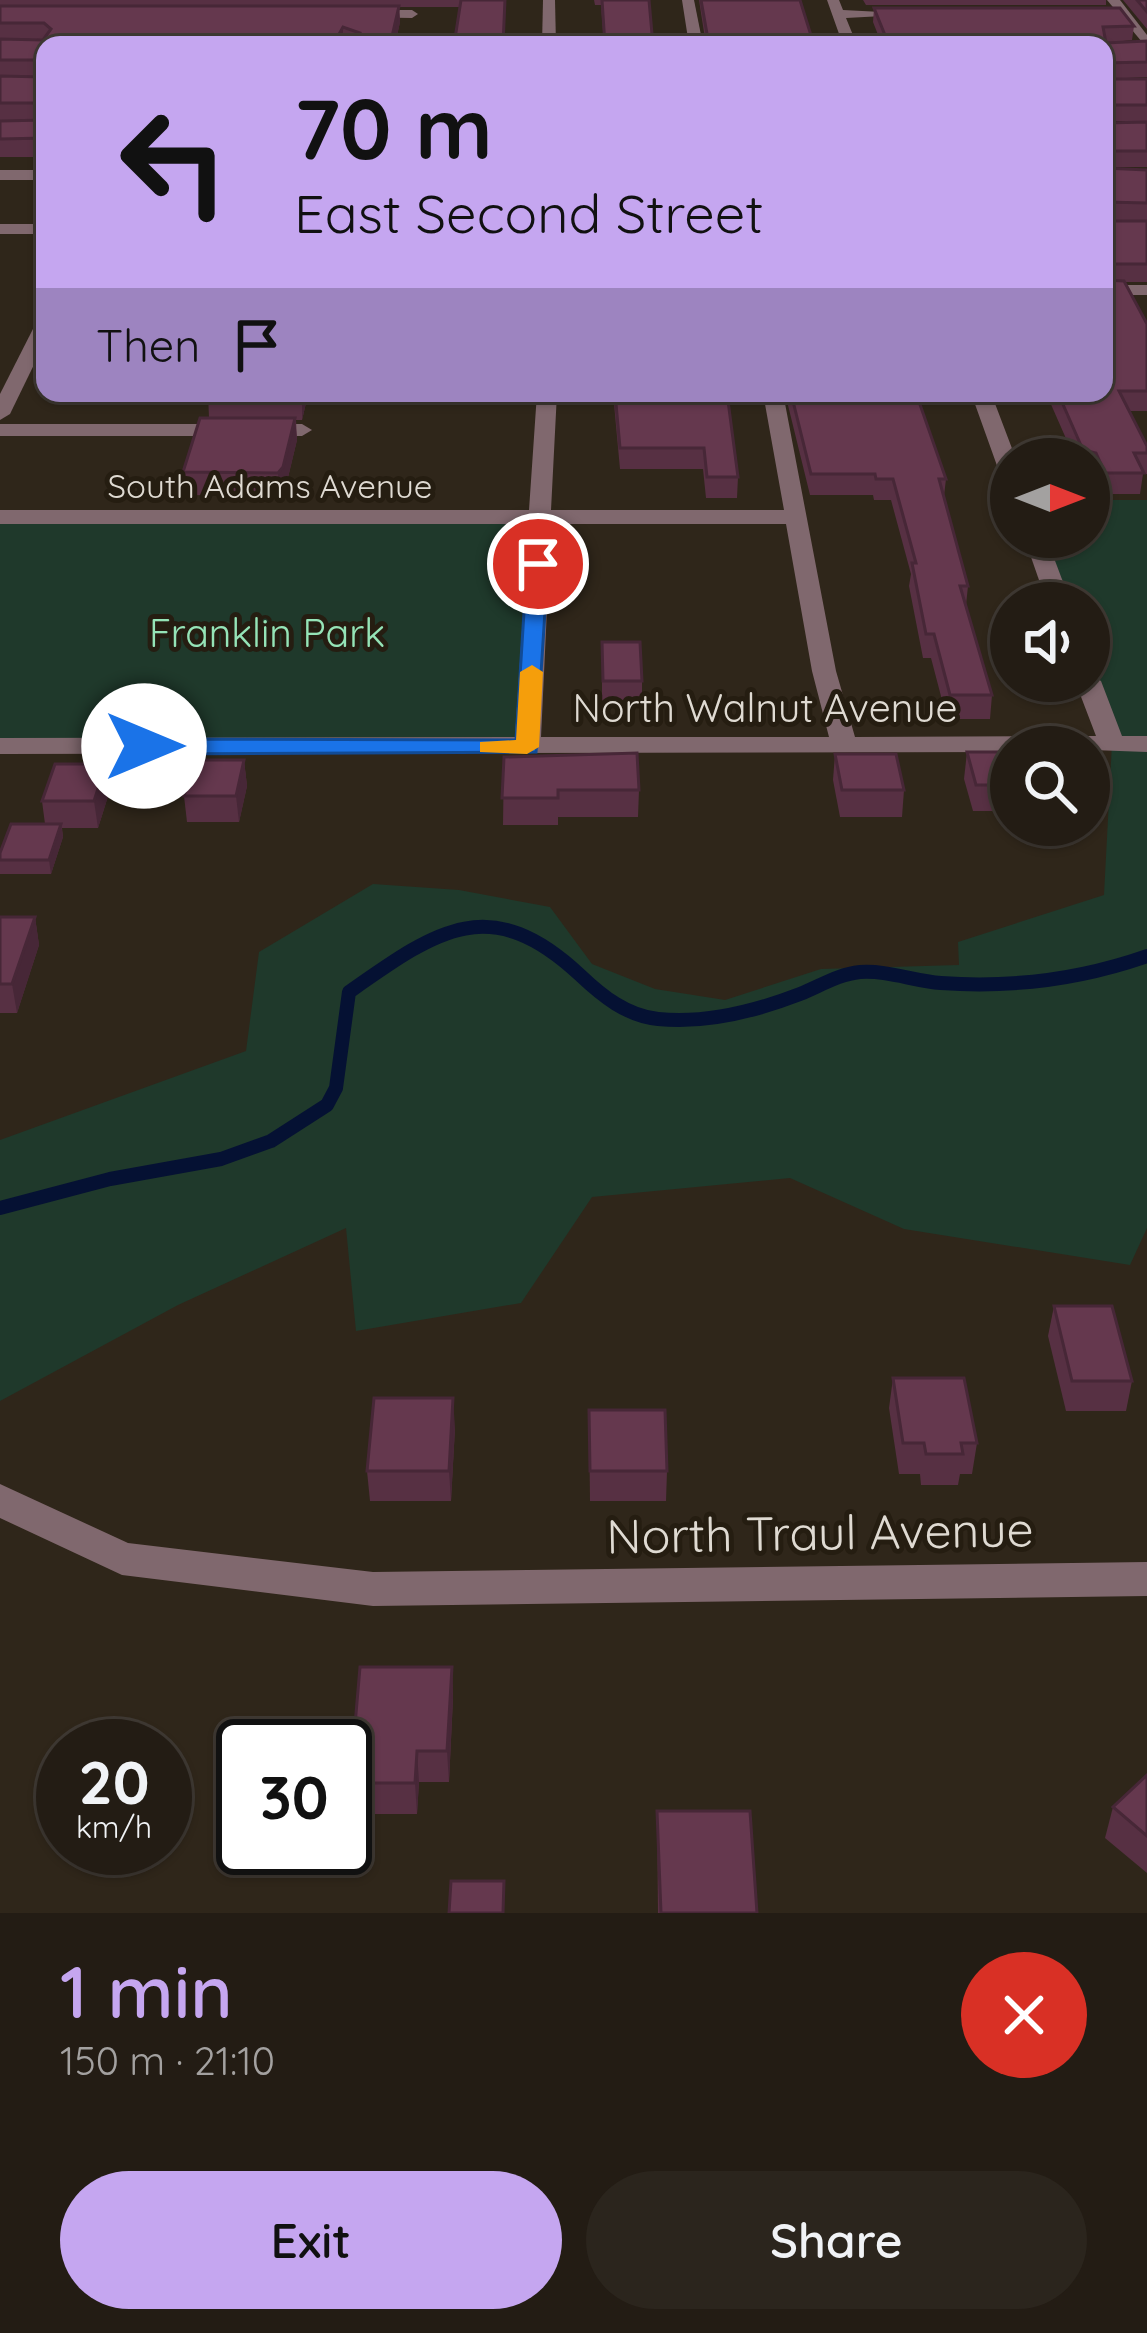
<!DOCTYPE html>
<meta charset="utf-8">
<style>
:root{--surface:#231c14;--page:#2b251d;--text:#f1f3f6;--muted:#a3a1a0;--line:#403a34;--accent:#c5a6f0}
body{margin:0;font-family:Quicksand,sans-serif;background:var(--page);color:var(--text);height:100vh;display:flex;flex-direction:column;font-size:45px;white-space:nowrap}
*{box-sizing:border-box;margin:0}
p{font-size:39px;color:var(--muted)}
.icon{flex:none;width:66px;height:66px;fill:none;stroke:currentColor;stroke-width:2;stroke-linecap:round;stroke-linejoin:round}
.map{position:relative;height:1913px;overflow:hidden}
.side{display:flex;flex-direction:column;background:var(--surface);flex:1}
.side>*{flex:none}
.hud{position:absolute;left:36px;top:36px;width:1077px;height:366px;border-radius:24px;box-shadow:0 3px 9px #0004,0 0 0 3px var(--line);background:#c5a6f0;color:#111;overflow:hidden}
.needle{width:78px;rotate:90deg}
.fabs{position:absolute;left:990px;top:438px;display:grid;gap:24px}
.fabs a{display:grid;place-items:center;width:120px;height:120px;border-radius:50%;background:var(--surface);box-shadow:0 3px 9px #0004,0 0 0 3px var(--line);font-size:60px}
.speed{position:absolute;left:36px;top:1719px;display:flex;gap:24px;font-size:60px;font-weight:700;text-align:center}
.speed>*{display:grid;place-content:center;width:156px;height:156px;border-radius:50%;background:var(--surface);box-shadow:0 3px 9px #0004,0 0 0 3px var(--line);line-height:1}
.speed small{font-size:30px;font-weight:400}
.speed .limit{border:6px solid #111;border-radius:18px;background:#fff;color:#111}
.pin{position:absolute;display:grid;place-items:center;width:102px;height:102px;color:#fff;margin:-51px;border:6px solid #fff;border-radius:50%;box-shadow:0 3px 12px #0007}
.me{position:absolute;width:132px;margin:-66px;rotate:90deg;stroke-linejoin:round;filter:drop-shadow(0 0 9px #0008)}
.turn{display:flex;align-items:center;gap:42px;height:252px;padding:0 60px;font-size:54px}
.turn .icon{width:156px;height:156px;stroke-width:2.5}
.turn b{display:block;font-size:84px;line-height:102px}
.then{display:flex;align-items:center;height:114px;padding:0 60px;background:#0003;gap:24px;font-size:45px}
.round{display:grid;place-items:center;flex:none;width:126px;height:126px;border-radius:63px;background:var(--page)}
.summary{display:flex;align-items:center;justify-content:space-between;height:204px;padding:0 60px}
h1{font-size:72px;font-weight:600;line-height:90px;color:var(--accent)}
.cta{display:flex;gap:24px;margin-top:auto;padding:24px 60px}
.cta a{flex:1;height:138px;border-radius:72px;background:var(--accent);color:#111;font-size:48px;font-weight:600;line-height:138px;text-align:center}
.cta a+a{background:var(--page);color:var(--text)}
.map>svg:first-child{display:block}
</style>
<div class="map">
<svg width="1147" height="1913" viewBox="0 0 1147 1913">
<rect width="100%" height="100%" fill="#2f261a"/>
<g fill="#1f392b">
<path d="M1089,500H1147V1228L1130,1265L904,1229L790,1178L592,1197L521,1303L356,1331L346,1228L178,1305L0,1401V1140L246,1051L259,952L373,884L459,890L550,907L592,964L655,989L725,1000L821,969L959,965L958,942L1104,895L1112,743L1089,681V603H1059L1035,537H1089Z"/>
<path d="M0,517L541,518L527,747L0,746Z"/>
</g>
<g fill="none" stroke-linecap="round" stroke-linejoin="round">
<path stroke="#051133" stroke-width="14" d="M0,1208L110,1179L221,1159L271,1141L327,1105L336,1088L349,992C437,930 490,891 580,975C602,996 627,1016 658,1019C706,1024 756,1011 800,994C820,986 839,974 860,972C887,970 914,981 941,983C1010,988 1081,979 1147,956"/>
<g fill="#80686e" fill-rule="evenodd">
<path d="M543,0H555L556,45H542Z"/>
<path d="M682,0H694L703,45H689Z"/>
<path d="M827,0H839L843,10L920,14L846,18L857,45H843Z"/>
<path d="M1107,0H1120L1147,35V48Z"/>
<path d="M358,10H412L418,14L412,18L353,17Z"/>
<rect x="0" y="170" width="45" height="10"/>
<rect x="0" y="224" width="45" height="10"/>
<rect x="1104" y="285" width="43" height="10"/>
<path d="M45,317V342L10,414L0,420V394L36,323Z"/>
<path d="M537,393H557L551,510H784L763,393H783L836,671L855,737L1096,736L1075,681H1089V674L1101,681L1122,736H1147V752L1011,747V752L0,754V738L515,737L529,524H0V510H529ZM551,524H786L812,671L829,737H541Z"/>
<path d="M971,393H991L1016,459H1011V480L1000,474Z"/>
<path d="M0,424H302L312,430L302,436H0Z"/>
<path d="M1024,537H1046L1071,603H1047Z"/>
<path d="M0,1484L128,1543L373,1572L1147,1562V1596L373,1606L122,1575L0,1518Z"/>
</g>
</g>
<g fill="#573043">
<path d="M0,0H506L460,7H399L400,22L395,45H348L344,43L343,45H45V157H0Z"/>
<path d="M594,0H649L653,45H604L601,5H595Z"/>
<path d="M699,0H800L814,45H706Z"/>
<path d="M863,0H1106V5H866Z"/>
<path d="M1123,0H1147V29Z"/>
<path d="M874,8L1134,26L1132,40L1106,43L1147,41V77L1106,79H1147V121H1105L1106,123L1147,122V167H1104V45H882L873,22Z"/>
<path d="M1104,168L1147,170V221L1105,220L1147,221V282H1124L1147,324V411H1129L1147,446V474H1143L1140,494H1102L1093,474L1089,473V459H1075L1046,393H1104Z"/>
<path d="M208,393H367L365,403H306L302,420H296L297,440L285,490L280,496L186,495L183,472L209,418Z"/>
<path d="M613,393H727L738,477L737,498H706L703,469H620Z"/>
<path d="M785,393H916L946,479L944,496L968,586L966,605L992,695L990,719H947L931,658H923L909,586L911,574L891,500H874L873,495H810Z"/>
<path d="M602,642L642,681V706H602Z"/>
<path d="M967,752H1011V811H973L964,779Z"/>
<path d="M835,754L904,790L902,817H840L833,780Z"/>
<path d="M504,757L639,790L638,817H558V825H503Z"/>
<path d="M244,760L247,786L239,822H187L184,796Z"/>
<path d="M106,764L110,790L98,828H62L63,837L51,874H0V853L45,824L42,801Z"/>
<path d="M0,917H35L39,945L17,1013H0Z"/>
<path d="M1054,1306L1132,1381L1126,1411H1066L1048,1336Z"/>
<path d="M893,1378L977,1443L972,1474H960L958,1485H921L920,1474H899L889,1408Z"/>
<path d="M589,1410L667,1471L666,1501H590Z"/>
<path d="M455,1428L451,1501H370L367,1471Z"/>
<path d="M452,1667L453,1698L449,1782H419L417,1814H353L350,1783Z"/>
<path d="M1147,1775V1873L1105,1838L1113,1807Z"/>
<path d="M657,1811L757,1913H658Z"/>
</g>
<g fill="#472737">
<path d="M399,6L400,22L395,45H390Z"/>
<path d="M343,27V45H333Z"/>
<path d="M302,393H306V403L302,420Z"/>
<path d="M295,418L297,440L285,490L280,496L278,473Z"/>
<path d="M244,760L247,786L239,822L236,796Z"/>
<path d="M106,764L110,790L98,828L94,801Z"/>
<path d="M61,824L63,837L51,874L49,860Z"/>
<path d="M35,917L39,945L17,1013L12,984Z"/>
<path d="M453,1398L455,1428L451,1501L449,1471Z"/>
<path d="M452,1667L453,1698L449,1782L447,1751Z"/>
<path d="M417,1751L419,1782L417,1814L415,1783Z"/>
</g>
<g fill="#65384e" stroke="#472737" stroke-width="3">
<path d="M461,0H505L503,45H454Z"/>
<path d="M602,0H649L653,45H605Z"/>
<path d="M701,0H800L814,45H709Z"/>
<path d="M1137,0H1147V12Z"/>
<path d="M0,6H399L390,45H357L360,33L343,27L333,45H45V63L43,60H0V39L43,40L51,29L44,23H0Z"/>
<path d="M874,8H1120L1134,26L1103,27L1106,43L1147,41V62L1104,63V45H889Z"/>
<path d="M1104,69L1106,79H1147V105H1106L1104,107Z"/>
<path d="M45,71V105L43,103H0V76L43,77Z"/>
<path d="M1104,116L1106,123L1147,122V151H1106L1104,153Z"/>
<path d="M45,120V138L0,139V121Z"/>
<path d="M1104,168L1147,170V203L1106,202L1104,210Z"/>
<path d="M1104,218L1106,221H1147V264H1104Z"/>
<path d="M1104,280L1124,281L1147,324V391H1119L1147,446V453H1134L1144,473H1105L1096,453L1083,450L1058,393H1104Z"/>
<path d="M208,393H302L301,397H207Z"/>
<path d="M615,393H727L738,477H707L704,448H620Z"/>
<path d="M791,393H916L946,479H939L968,586H960L992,695H950L934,634H926L912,563H916L893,479H876L875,474H811Z"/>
<path d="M200,418H295L283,467L278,473L183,472Z"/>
<path d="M602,642H640L642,681H603Z"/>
<path d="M967,752H1011V785H976Z"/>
<path d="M637,753L639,790H558V798H502L504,757Z"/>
<path d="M835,754H896L904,790H842Z"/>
<path d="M194,760H244L236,796H184Z"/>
<path d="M55,764H106L94,801H42Z"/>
<path d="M11,824H61L49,860H0V853Z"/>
<path d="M0,917H35L12,984H0Z"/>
<path d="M1054,1306H1112L1132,1381H1072Z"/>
<path d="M893,1378H964L977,1443H961L963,1454H926L924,1443H903Z"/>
<path d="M374,1398H453L449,1471H367Z"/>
<path d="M589,1410H665L667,1471H590Z"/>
<path d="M360,1667H452L447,1751H417L415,1783H350Z"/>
<path d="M1147,1775V1836L1113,1807Z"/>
<path d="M657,1811H750L757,1913H661Z"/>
<path d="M451,1881H504L503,1913H449Z"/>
</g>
<path fill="#1a73e8" stroke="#114b97" stroke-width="3" d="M538,557L548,564L536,752L144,754L132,746L144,739L516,740L527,564Z"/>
<path fill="#f59e0b" d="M532,665L543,672L539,747L527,754L480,752V742L516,740L520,672Z"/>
<g text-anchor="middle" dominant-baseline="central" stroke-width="10" stroke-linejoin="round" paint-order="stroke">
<g font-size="33" fill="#dfdad2" stroke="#251d11">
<text x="270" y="485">South Adams Avenue</text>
</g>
<g font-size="39" fill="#95e4b7" stroke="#251d11">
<text x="267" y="632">Franklin Park</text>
</g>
<g font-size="39" fill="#dfdad2" stroke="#251d11">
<text x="765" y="707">North Walnut Avenue</text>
</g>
<g font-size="48" fill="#dfdad2" stroke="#251d11">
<text transform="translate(820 1532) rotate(-1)">North Traul Avenue</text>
</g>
</g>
</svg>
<div class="fabs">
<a><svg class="needle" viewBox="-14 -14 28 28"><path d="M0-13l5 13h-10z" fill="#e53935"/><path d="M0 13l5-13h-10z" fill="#a3a1a0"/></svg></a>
<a><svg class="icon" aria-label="sound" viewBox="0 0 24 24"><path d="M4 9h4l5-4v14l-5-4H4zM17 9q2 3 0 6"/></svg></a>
<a><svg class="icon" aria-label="search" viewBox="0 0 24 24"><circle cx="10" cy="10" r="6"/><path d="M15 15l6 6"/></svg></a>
</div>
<div class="speed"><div>20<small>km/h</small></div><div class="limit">30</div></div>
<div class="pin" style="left:538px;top:564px;background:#d93025"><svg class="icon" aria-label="arrive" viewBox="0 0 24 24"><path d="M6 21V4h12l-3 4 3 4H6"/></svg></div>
<svg class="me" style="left:144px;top:746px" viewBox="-20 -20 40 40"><circle r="19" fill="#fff"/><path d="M0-13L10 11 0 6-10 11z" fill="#1a73e8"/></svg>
<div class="hud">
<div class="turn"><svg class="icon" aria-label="left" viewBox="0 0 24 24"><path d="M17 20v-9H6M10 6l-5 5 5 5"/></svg><div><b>70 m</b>East Second Street</div></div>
<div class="then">Then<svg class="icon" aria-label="arrive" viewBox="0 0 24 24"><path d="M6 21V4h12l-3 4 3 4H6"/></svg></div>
</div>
</div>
<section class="side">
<div class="summary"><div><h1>1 min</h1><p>150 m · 21:10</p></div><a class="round" style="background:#d93025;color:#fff"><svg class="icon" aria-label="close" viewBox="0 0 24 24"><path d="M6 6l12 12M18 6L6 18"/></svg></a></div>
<div class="cta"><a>Exit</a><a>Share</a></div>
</section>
